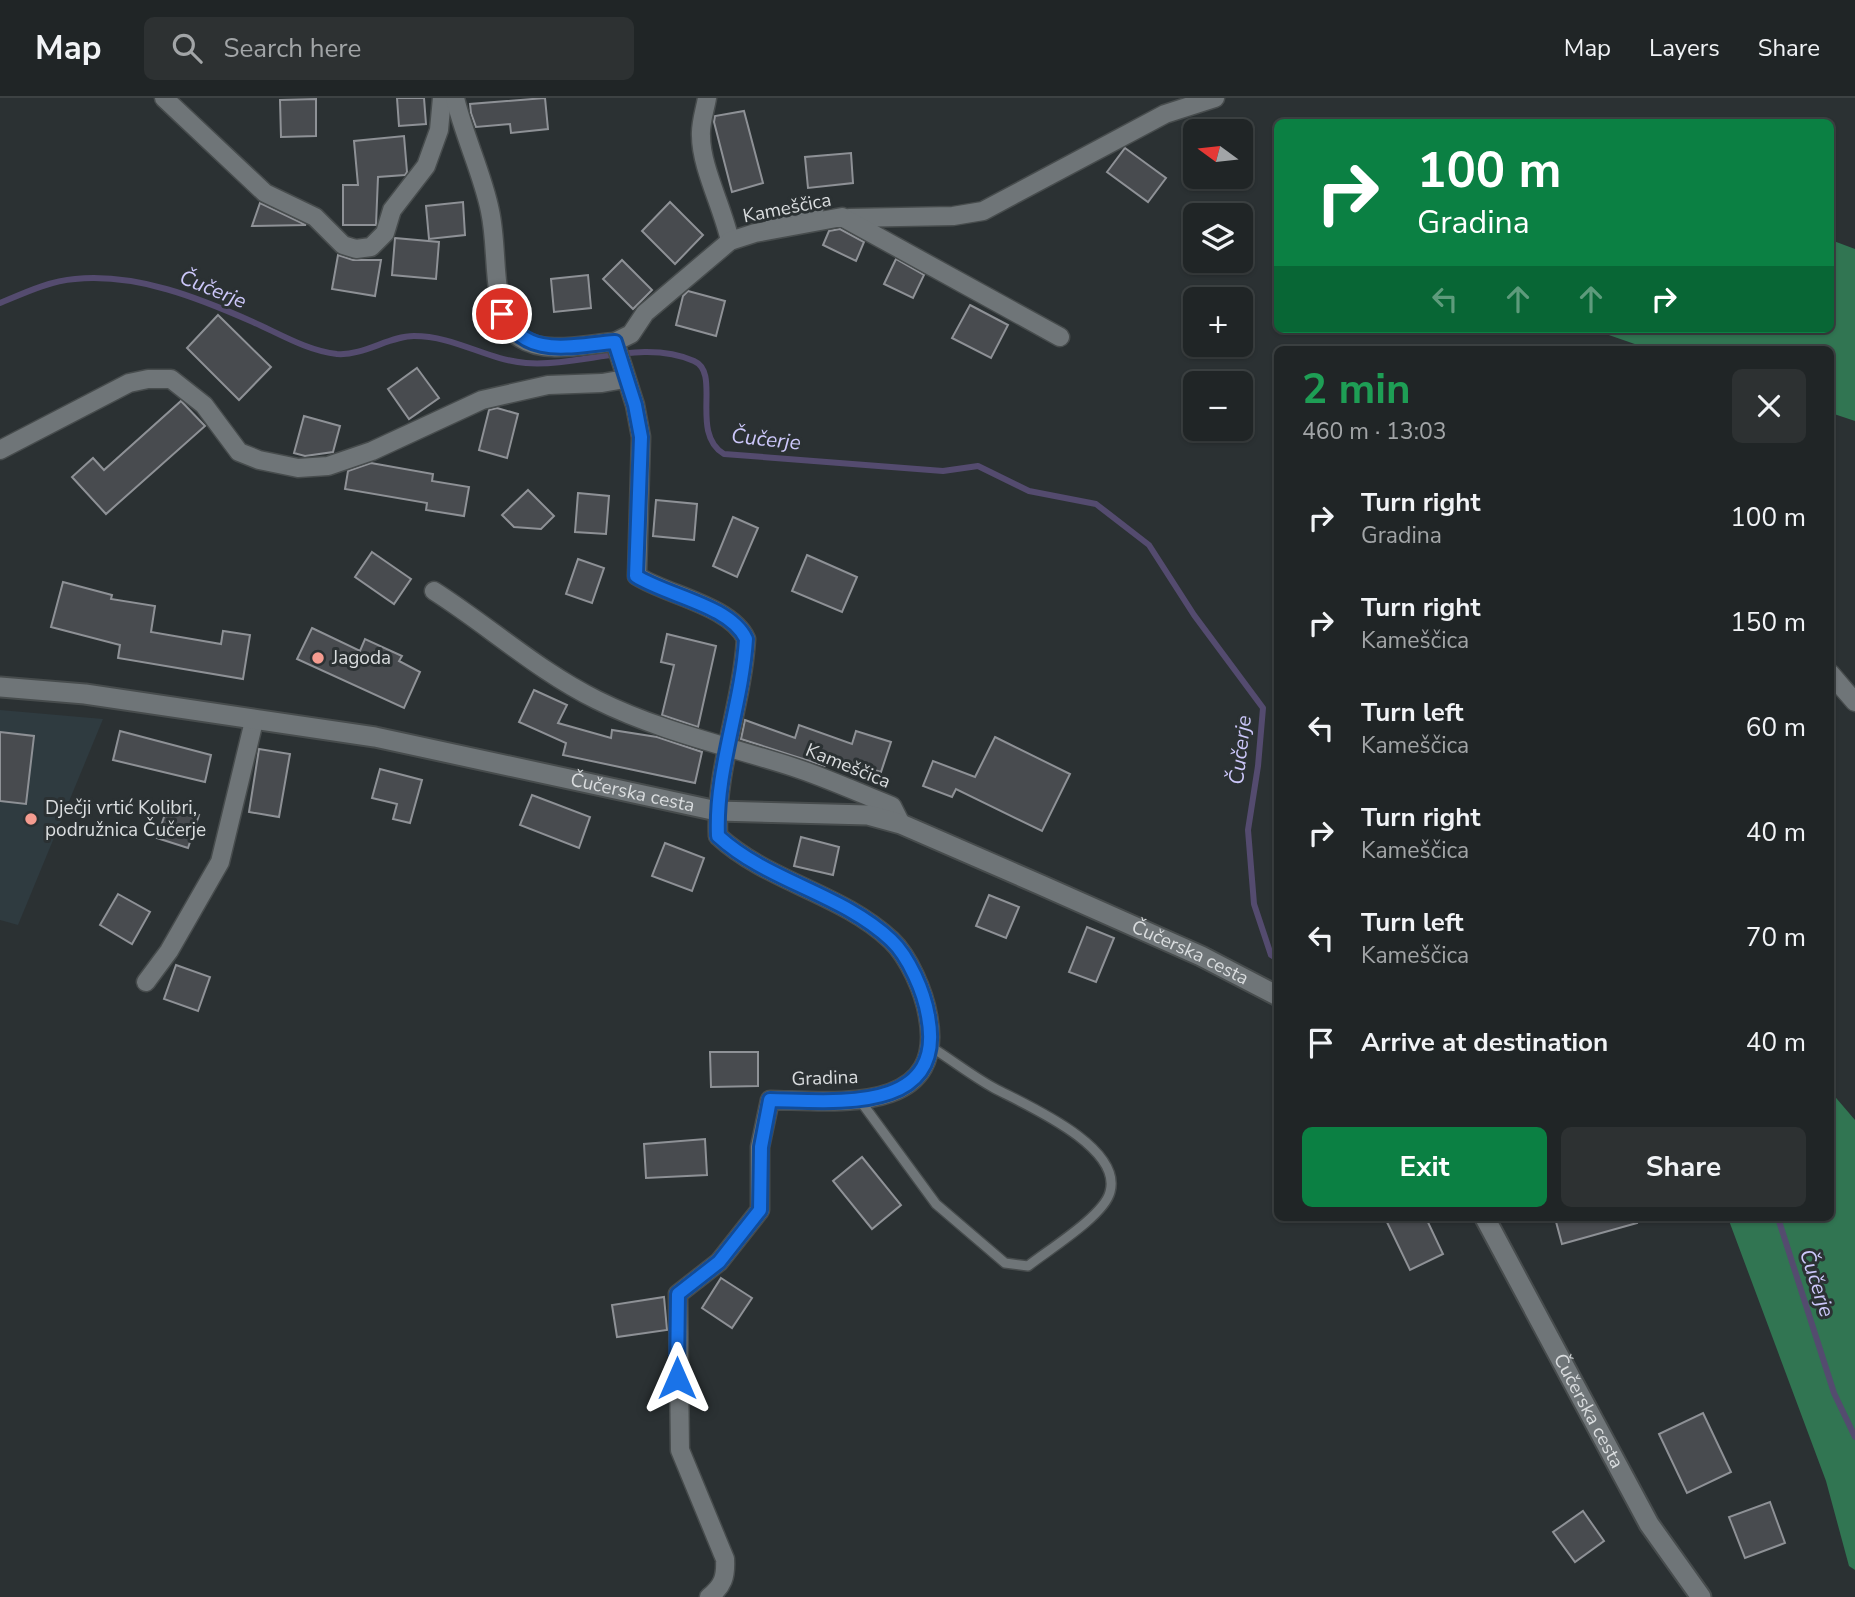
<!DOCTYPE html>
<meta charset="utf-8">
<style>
:root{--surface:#202526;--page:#2d3132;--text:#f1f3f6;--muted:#a2a5a7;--line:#3d4243;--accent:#0b8043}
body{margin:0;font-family:"Nunito Sans",sans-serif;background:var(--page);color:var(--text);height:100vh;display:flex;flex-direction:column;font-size:26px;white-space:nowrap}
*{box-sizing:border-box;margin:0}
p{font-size:23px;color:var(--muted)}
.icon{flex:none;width:38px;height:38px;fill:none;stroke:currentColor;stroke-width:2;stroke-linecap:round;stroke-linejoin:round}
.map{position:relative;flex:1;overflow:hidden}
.side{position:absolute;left:1274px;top:248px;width:560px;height:875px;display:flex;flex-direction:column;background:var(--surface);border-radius:10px;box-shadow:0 2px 5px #0004,0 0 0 2px var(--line)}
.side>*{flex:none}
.banner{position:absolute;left:1274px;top:21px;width:560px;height:214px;border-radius:10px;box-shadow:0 2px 5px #0004,0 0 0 2px var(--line);background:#0b8043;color:#fff;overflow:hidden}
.needle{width:46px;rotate:285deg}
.controls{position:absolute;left:1183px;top:21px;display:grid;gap:14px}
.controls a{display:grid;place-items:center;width:70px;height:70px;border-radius:10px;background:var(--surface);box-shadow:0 2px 5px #0004,0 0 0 2px var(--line);font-size:35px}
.pin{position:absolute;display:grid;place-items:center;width:60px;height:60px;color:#fff;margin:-30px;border:4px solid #fff;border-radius:50%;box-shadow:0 2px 7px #0007}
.me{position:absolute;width:77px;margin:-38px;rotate:0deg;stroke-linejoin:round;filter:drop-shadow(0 0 5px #0008)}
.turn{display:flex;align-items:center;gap:24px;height:147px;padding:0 28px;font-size:32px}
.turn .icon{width:91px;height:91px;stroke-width:2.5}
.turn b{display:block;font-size:49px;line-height:60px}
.lanes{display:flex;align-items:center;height:66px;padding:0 28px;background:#0003;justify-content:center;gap:35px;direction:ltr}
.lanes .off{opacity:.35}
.round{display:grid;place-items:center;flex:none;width:74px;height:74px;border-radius:10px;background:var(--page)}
.summary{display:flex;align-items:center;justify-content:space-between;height:119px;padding:0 28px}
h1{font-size:42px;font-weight:700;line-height:52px;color:#1e9e55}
.primary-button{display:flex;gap:14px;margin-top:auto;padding:14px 28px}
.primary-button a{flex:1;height:80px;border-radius:10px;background:var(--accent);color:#fff;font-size:28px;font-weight:700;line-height:80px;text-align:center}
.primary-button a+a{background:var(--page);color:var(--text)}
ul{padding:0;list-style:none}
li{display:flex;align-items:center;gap:21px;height:105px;padding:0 28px}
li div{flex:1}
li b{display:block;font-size:26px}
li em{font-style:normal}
header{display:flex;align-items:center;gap:42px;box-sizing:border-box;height:98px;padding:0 35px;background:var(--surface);border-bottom:2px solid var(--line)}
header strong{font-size:33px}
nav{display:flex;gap:38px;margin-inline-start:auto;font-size:24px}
.search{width:490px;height:63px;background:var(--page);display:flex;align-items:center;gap:18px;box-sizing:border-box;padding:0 24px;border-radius:10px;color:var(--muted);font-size:26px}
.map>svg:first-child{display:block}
</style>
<header>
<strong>Map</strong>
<div class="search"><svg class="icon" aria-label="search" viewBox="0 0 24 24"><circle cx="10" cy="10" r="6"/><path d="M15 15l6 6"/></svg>Search here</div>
<nav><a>Map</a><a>Layers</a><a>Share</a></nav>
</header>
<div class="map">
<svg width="1855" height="1499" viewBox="0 0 1855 1499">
<rect width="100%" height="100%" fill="#2b3133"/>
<path fill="#2f3b40" d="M0,612L103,621L18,827L0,822Z"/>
<g fill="#317552">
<path d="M1831,142L1855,151V323L1831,315L1830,252H1652L1603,235L1606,231H1830Z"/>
<path d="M1831,994L1855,1022V1472L1849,1468L1826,1383L1728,1120H1830Z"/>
</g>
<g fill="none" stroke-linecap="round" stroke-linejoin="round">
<g stroke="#544b6f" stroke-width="6">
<path d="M0,205C24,195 49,183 75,181C137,175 199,200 253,224C280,236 308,253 337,256C364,258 389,238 414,238C455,238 487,262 526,265C582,269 642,240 694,263C722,275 689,335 724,356L943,373L978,368L1029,393L1096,406L1149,447L1194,517L1263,610L1258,668L1248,732L1254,806L1271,857L1278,861"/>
<path d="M1778,1120L1834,1295L1855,1339"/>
</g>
</g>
<g fill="#484b4f" stroke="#8e9196" stroke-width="2">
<path d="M397,0H424L426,26L399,28Z"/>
<path d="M545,0L548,31L511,35L510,26L476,29L471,15L470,6Z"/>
<path d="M316,1V38L281,39L280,2Z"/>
<path d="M744,13L763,85L732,94L714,24L715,18Z"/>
<path d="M404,38L407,74L405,77L378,79L376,127H343V87H358L354,43Z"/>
<path d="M1125,50L1166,80L1148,104L1107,74Z"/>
<path d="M851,55L853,85L808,90L805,59Z"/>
<path d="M463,104L465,137L429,141L426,108Z"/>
<path d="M670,104L703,137L675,166L642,133Z"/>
<path d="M260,105L306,127L252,128Z"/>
<path d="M840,131L864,144L856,163L823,147L829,133Z"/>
<path d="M395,140L439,144L436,181L392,177Z"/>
<path d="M338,157L353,162H381L375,198L332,191Z"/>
<path d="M896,161L924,177L913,200L884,186Z"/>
<path d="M622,162L652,192L633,211L603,181Z"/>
<path d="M588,177L591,210L554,214L551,181Z"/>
<path d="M688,193L725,203L716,238L676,227L683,198Z"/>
<path d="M970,207L1008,227L991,260L952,240Z"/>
<path d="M218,217L271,269L239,302L187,250Z"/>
<path d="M417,270L439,300L409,321L388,291Z"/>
<path d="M181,303L205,328L106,416L72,379L93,360L104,372Z"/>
<path d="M497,310L518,316L507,360L479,352L489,312Z"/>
<path d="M304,318L340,328L333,354L305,358L294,355Z"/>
<path d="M371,365L433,376L432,383L469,389L464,418L426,412L427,405L345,391L348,373Z"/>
<path d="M528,392L554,418L541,431L514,429L502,417Z"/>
<path d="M578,395L609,398L606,436L575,434Z"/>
<path d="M656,402L697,406L694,442L653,438Z"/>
<path d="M733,419L758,430L737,479L713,468Z"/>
<path d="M372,454L411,481L394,506L355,479Z"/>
<path d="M807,457L857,479L842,514L792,493Z"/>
<path d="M578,461L604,470L592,505L566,496Z"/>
<path d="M63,484L112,497L111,501L155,508L151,534L221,546L223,533L250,537L243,581L118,560L120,547L51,529Z"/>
<path d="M312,530L360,553L365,541L402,558L399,563L420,574L404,610L297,561Z"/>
<path d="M667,536L716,548L698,629L662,617L674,567L661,564Z"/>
<path d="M534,592L567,607L558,625L611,640L612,632L657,639L702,654L695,685L563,657L566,645L519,624Z"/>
<path d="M745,622L795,640L799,627L852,646L856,633L891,644L881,674L829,658L825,668L741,641Z"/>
<path d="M120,633L211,657L205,684L113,662Z"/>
<path d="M0,634L34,638L26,706L0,703Z"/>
<path d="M995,639L1070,676L1042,733L956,691L952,699L923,688L933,663L975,679Z"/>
<path d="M259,651L290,656L279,719L249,714Z"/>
<path d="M380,671L422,682L410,725L393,721L397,706L372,700Z"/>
<path d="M532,697L590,719L579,750L520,727Z"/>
<path d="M168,707L199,717L188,750L157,740Z"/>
<path d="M801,739L839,749L833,777L794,768Z"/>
<path d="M665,745L704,760L692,793L652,778Z"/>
<path d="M118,796L150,814L132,846L100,827Z"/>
<path d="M989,797L1019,809L1006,840L976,828Z"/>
<path d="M1087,829L1114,840L1096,884L1069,874Z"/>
<path d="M176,867L210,879L198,913L164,901Z"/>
<path d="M710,954H758V988L711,989Z"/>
<path d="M705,1041L707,1077L646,1080L644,1046Z"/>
<path d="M862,1059L901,1107L872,1131L833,1083Z"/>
<path d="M1385,1120H1426L1443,1156L1410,1172Z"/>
<path d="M1555,1120H1636L1637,1125L1562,1146Z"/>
<path d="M721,1180L752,1200L732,1230L702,1210Z"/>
<path d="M664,1199L667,1232L617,1239L612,1207Z"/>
<path d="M1703,1315L1731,1374L1687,1395L1659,1336Z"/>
<path d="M1770,1404L1785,1445L1745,1460L1729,1419Z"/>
<path d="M1583,1413L1604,1443L1575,1464L1553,1434Z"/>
</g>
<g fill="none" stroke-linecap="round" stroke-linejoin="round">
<g stroke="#474c4d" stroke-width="12">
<g id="service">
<path d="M765,130C781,114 797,113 819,111"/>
<path d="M859,1001L936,1106L1005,1165L1028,1168C1048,1152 1104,1118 1110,1094C1123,1048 1024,1006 994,990C972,978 952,962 931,949"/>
</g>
</g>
<g stroke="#474c4d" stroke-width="21">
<g id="minor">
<path d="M164,0L265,95L315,119L343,147L356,151L371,149L385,135L392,112L426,68L439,32L442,0"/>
<path d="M455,0C464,38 483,77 490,113C496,141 494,170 499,198C501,213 506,232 520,240C546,257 585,246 615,244"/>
<path d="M707,0C705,12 700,26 701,38C701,69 723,110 730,143"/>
<path d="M849,120L953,118L983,113L1165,16L1215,0"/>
<path d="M0,352L129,285L148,281H171L204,307L239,354L259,362L298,370L328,368L372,353L482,302L548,287L602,285L625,281"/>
<path d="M434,493C489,528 538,573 597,602C659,633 728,648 793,669C827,680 859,695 892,708L901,726"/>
<path d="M1830,575L1855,604"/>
<path d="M146,884L169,853L220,764L254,623"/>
<path d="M709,1499C723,1488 726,1479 725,1461L680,1352L678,1196L719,1164L760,1112V1049L770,1002C835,1003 947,1018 928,918C924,894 909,859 891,842C841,795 768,784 718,738C715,672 742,607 746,541C731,508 667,497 637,478L641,339L635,307L615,244L631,236L645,215L730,143L755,135L842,119L1060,239"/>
</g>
</g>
<g stroke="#474c4d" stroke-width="23">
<g id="tertiary">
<path id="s1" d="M0,589L85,596L375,639L717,713L868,717L901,726L1041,787L1201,858L1278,898"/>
<path id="s2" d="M1485,1120L1649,1426L1701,1499"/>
</g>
</g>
<use href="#service" stroke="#6f7578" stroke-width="9"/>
<use href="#minor" stroke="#6f7578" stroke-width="18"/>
<use href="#tertiary" stroke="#6f7578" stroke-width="19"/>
</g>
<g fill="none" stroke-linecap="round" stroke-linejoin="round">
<g stroke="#114b97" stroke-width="18">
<path id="route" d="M502,216C528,262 571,247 615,244L635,307L641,339L636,478C667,498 730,507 746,541C742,607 715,672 718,738C768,784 841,795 891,842C909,859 924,894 928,918C947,1017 835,1003 770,1002L761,1049L760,1112L719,1164L678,1196L677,1280"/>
</g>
<use href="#route" stroke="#1a73e8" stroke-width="12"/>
</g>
<g fill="#f59c90" stroke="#2b3133" stroke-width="2.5">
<circle cx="318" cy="560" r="7"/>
<circle cx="31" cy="721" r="7"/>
</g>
<g text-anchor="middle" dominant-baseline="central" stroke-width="6" stroke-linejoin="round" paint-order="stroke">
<g font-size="19" fill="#d9dcde" stroke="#2b3133">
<text transform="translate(787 110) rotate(-11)">Kameščica</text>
<text transform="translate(848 668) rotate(22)">Kameščica</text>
<text stroke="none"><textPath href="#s1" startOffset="642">Čučerska cesta</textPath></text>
<text stroke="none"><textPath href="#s1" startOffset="1230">Čučerska cesta</textPath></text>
<text transform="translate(825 980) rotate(-2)">Gradina</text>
<text stroke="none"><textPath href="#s2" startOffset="219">Čučerska cesta</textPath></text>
</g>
<g font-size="19" fill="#d9dcde" stroke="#2b3133" text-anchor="start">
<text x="332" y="560">Jagoda</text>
<text x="45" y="710">Dječji vrtić Kolibri,<tspan x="45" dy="22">podružnica Čučerje</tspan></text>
</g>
<g font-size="21" font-style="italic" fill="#ccc7fa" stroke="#2b3133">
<text transform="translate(213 191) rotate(22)">Čučerje</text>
<text transform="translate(766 341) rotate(6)">Čučerje</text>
<text transform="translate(1240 652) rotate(-83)">Čučerje</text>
<text transform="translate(1817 1185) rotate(72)">Čučerje</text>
</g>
</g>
</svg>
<div class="controls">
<a><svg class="needle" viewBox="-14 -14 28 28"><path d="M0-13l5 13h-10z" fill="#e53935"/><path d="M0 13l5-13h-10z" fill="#a2a5a7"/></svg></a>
<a><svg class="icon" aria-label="layers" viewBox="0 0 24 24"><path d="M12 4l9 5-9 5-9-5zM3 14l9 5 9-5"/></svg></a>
<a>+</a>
<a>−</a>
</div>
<div class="pin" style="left:502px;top:216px;background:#d93025"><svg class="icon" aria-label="arrive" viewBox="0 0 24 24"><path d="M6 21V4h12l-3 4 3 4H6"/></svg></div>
<svg class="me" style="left:677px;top:1280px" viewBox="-20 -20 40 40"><path d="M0-17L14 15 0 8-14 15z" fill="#1a73e8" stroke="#fff" stroke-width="4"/></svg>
<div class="banner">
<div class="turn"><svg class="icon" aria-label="right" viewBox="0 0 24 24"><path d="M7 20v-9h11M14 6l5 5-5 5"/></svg><div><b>100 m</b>Gradina</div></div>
<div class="lanes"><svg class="icon off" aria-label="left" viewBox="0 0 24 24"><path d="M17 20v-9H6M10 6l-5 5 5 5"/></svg><svg class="icon off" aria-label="ahead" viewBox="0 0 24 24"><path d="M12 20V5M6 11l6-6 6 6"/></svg><svg class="icon off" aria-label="ahead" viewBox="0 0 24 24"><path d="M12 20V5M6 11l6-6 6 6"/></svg><svg class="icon" aria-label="right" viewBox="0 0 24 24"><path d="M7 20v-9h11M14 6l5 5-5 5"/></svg></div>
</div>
<section class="side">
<div class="summary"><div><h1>2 min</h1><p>460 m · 13:03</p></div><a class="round"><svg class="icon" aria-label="close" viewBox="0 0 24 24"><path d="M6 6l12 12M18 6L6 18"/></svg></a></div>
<ul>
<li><svg class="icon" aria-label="right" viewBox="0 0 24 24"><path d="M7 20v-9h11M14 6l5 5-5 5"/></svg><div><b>Turn right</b><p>Gradina</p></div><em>100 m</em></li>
<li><svg class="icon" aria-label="right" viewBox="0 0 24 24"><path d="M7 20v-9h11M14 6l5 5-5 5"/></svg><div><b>Turn right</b><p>Kameščica</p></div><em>150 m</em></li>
<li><svg class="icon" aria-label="left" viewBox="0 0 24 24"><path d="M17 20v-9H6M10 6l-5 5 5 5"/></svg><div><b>Turn left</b><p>Kameščica</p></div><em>60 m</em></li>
<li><svg class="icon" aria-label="right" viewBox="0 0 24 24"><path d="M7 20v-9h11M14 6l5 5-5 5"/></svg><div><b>Turn right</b><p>Kameščica</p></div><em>40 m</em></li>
<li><svg class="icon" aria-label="left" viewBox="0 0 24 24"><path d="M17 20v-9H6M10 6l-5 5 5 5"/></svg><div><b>Turn left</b><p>Kameščica</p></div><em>70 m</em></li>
<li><svg class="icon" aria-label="arrive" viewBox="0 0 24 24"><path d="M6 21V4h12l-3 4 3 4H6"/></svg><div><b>Arrive at destination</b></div><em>40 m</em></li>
</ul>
<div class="primary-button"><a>Exit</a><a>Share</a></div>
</section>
</div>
